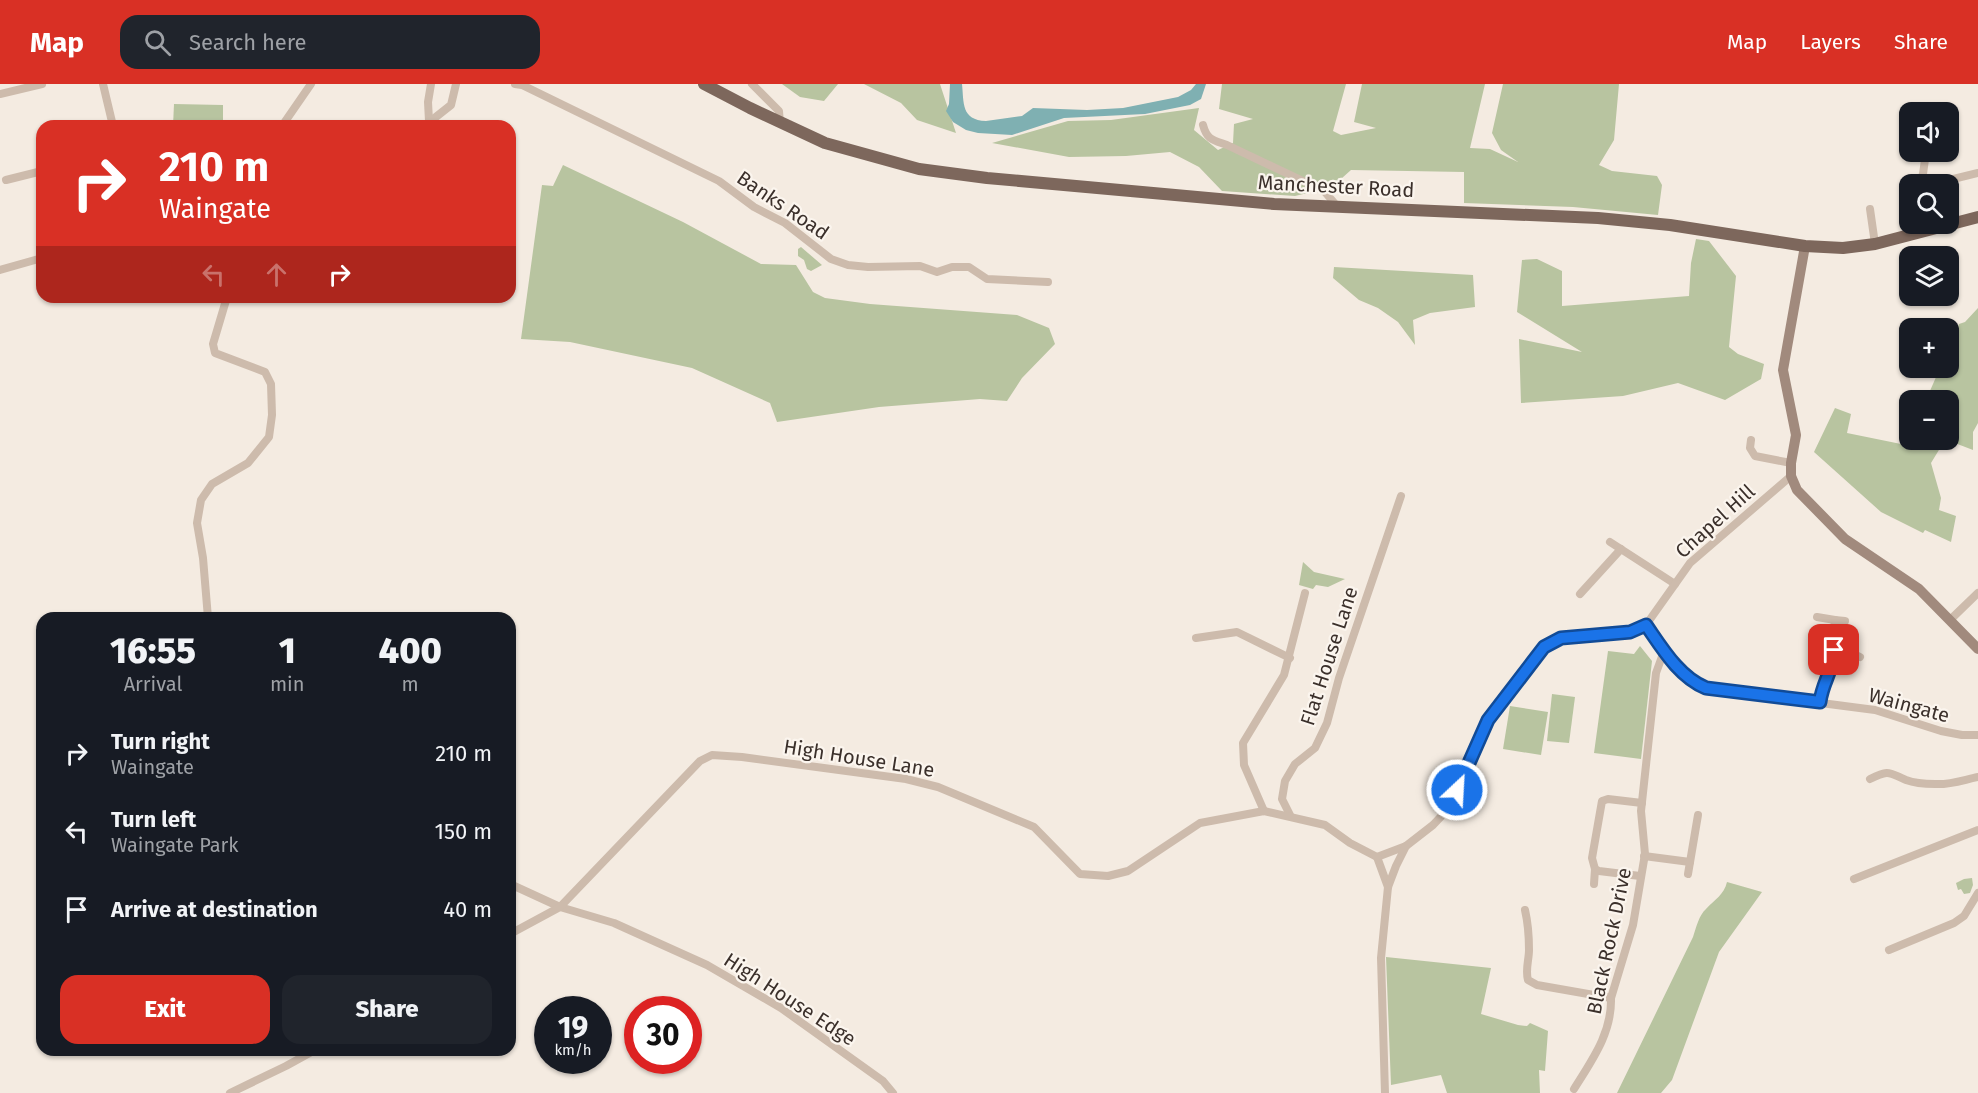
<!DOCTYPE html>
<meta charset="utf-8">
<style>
:root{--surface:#171b24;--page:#20242c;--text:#f1f3f6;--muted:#9ea1a6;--accent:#d93025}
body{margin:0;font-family:"Fira Sans",sans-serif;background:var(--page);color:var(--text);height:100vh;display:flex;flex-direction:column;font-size:22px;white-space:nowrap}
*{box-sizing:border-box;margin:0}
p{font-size:20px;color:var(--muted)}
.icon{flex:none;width:33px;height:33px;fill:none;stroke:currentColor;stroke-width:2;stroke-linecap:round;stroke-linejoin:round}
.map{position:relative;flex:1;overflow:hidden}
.details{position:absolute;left:36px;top:528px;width:480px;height:444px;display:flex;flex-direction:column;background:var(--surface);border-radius:18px;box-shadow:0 2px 4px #0004}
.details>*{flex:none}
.banner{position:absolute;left:36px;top:36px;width:480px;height:183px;border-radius:18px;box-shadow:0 2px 4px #0004;background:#d93025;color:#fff;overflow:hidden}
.buttons{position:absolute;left:1899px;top:18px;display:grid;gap:12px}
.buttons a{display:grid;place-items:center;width:60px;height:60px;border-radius:12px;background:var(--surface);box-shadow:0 2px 4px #0004;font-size:30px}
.speed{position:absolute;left:534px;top:912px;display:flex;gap:12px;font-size:30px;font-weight:700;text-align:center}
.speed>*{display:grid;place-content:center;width:78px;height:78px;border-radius:50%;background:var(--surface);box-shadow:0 2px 4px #0004;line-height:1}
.speed small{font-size:15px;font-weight:400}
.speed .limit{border:9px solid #d22;background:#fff;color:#111}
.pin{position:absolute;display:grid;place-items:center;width:51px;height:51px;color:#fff;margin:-26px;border-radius:12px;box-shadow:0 3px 9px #0006}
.me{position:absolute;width:66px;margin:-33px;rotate:25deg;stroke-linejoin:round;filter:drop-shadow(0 0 4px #0008)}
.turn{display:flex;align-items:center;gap:21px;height:126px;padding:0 24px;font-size:27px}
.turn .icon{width:78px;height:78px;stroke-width:2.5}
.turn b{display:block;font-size:42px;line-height:51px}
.lanes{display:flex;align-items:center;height:57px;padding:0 24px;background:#0003;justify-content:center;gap:30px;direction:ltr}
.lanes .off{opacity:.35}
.eta{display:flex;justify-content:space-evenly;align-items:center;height:102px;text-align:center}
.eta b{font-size:36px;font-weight:800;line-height:42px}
.primary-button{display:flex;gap:12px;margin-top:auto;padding:12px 24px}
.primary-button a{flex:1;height:69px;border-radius:18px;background:var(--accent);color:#fff;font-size:24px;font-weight:800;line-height:69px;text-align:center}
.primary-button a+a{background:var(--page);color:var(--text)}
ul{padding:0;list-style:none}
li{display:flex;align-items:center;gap:18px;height:78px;padding:0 24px}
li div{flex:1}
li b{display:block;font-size:22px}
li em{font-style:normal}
header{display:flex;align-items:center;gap:36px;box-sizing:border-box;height:84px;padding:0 30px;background:var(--accent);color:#fff}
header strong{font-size:28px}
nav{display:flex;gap:33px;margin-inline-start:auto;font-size:21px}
.search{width:420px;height:54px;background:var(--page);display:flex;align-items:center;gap:15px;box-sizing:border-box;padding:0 21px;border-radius:18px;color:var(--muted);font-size:22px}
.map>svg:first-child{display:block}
</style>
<header>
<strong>Map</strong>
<div class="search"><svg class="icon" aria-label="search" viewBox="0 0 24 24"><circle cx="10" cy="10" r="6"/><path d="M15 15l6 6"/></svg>Search here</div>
<nav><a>Map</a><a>Layers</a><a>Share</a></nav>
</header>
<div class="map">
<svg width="1978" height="1009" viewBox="0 0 1978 1009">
<rect width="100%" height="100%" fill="#f4ebe1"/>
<g fill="#b8c4a0">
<path d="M782,0H838L824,17L800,13Z"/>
<path d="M864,0H940L956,49L917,36L901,19Z"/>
<path d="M1222,0H1346L1333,47L1341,51L1376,44L1354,38L1362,0H1485L1470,64L1490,65L1518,78L1501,66L1492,49L1503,0H1619L1614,56L1599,81L1612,87L1657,92L1662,101L1658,131L1573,123L1464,119V88L1351,86L1332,103L1295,112L1222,107L1199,83L1170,68L1126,72L1069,73L992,59L1068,37L1111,36L1199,24L1194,46L1218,66L1233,59L1234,40L1253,35L1219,25Z"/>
<path d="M174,20L223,21V42H173Z"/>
<path d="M563,81L683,138L761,180L796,181L813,208L825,214L870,220L1017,231L1049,244L1055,260L1022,294L1007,317L980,315L879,323L777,338L770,319L692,284L570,258L521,255L542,101L553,102Z"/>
<path d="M1696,155L1709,157L1736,192L1729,263L1738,270L1764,280L1761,295L1725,316L1678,299L1623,312L1521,319L1519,255L1582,268L1517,228L1522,176L1537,175L1562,187V222L1689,212L1691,179Z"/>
<path d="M801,163L822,181L811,187L807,185L804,176L798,172V165Z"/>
<path d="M1334,183L1473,191L1475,223L1430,229L1413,236L1415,261L1398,238L1378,224L1359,216L1333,194Z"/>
<path d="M1978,224V339L1973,348V366L1947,356H1948V316H1926L1940,284H1948L1949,265L1959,240L1965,238Z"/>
<path d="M1835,324L1851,330L1847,349L1901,360L1907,334L1909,335L1910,356H1945L1931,379L1941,414L1939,426L1956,432L1951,458L1925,446L1923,449L1881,428L1814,368Z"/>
<path d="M1303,478L1314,488L1345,495L1328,503L1316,501L1313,505L1299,501Z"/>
<path d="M1640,562L1652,577L1641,675L1594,669L1608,567L1634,570Z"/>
<path d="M1552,610L1575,613L1569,659L1547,657Z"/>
<path d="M1510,622L1548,628L1541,671L1503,665Z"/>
<path d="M1972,794L1973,801L1970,809L1964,810L1961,805L1958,806L1956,799L1964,795Z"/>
<path d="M1727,798L1762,808L1719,868L1672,996L1661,1009H1617L1693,853C1696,844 1699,831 1706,825C1715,815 1724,811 1727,798Z"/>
<path d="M1386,873L1491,884L1481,930L1518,941L1527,942L1530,939L1548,947L1545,987L1539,986L1540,1009H1447L1441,991L1391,1001Z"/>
</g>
<path fill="#7fb0b2" d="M950,0H962C964,19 961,36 986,37L1022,32L1033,24L1087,26L1123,24L1178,13L1191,6L1196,0H1206L1201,15L1190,21L1145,30L1064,34L1012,51L978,49L966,46L953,38L946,27L949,20Z"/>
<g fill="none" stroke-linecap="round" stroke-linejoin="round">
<g stroke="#cdbbac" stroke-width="8">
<path d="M103,0L113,42"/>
<path d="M515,0L522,1L719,97L754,123L785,139L831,175L848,181L868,183L920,182L937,188L952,183H969L987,195L1048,198"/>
<path d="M752,0L779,27L780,39"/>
<path d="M0,10L42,0"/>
<path d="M429,37L428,18L431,0"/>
<path d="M1203,41C1207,56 1213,56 1227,61L1324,107L1337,122"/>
<path d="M282,42L311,0"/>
<path d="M383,42L427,40L451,21L456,0"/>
<path d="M6,96L42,87"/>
<path d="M1918,100L1923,90L1926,68"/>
<path d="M1933,100L1978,89"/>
<path d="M1870,125L1875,160"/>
<path d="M0,186L42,174"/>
<path d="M1751,356L1750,364L1755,372L1791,379"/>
<path d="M1610,458L1675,500"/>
<path d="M1580,510L1621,465"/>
<path d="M1817,533L1835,536L1832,558L1834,575L1821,605L1820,618"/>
<path d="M208,534L203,474L197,439L201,416L212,400L248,379L269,353L272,331L271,300L265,288L215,269L213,260L227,213"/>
<path d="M1835,536L1845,537"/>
<path d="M1950,536L1978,509"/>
<path d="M1646,541C1662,564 1679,593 1706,604L1875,626L1941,647L1962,651H1978"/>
<path d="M1646,541L1690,479L1791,392"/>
<path d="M1196,554L1237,548L1290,574"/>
<path d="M1834,566H1846L1860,573"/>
<path d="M1870,695C1890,685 1889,689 1906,696C1914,699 1926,700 1935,700C1950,701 1963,696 1978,693"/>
<path d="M1264,727L1244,681L1243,659L1284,591L1305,509"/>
<path d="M1290,731L1282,715L1285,697L1295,680L1315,664L1327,639L1339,594L1401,412"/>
<path d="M1644,772L1690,778"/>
<path d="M1688,790L1698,731"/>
<path d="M1640,792L1599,787L1595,785L1592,774L1602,717L1608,715L1642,719"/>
<path d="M1854,795L1978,746"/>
<path d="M510,800L560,823L614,839L707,881L781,924L883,997L893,1009"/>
<path d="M1594,800L1595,785"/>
<path d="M1388,803L1377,773L1406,762"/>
<path d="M1525,826C1528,839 1529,853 1529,866C1529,876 1525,886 1528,896L1537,901L1611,914"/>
<path d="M510,850L560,823L700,677L712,671L742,673L906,695L938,703L1034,743L1080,790L1108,792L1128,787L1200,739L1264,727L1325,741L1350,759L1377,773"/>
<path d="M1889,866L1954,839L1964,832L1978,809"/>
<path d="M1574,1005C1592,976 1612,949 1611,914L1633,841L1645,770L1641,727L1656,589L1664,567"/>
<path d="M230,1009L286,982L315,966"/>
<path d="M1385,1009L1381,874L1388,803L1396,782L1406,762L1433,741L1450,723L1488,636L1544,563L1561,554L1630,548L1646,541"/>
</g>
<path stroke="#a18a7d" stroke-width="10" d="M1805,162L1783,286L1796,351L1791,379V392L1797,406L1845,455L1919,505L1978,565"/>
<path stroke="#7d675c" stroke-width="12" d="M704,0L750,24L825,59L919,85L987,94L1274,120L1598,134L1670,141L1805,162L1843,164L1875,160L1978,133"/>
</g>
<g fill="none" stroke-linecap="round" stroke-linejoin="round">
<g stroke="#114b97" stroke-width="15">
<path id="route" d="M1457,706L1488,636L1544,563L1561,554L1630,548L1646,541C1662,564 1679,593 1706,604L1820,618C1822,599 1834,585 1834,566"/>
</g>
<use href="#route" stroke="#1a73e8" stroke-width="10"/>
</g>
<g text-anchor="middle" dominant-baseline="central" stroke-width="4.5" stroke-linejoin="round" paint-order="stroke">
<g font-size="20" fill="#3b302b" stroke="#fbf5ee">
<text transform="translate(1336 102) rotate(3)">Manchester Road</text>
<text transform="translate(783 121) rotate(34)">Banks Road</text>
<text transform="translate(1715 437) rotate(-42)">Chapel Hill</text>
<text transform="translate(1329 572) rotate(-72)">Flat House Lane</text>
<text transform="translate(1909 621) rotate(15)">Waingate</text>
<text transform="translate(859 674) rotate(9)">High House Lane</text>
<text transform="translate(1609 857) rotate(-78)">Black Rock Drive</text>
<text transform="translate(790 915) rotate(33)">High House Edge</text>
</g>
</g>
</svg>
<div class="buttons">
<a><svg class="icon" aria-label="sound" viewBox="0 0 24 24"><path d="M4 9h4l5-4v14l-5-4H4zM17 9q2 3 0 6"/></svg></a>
<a><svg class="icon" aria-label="search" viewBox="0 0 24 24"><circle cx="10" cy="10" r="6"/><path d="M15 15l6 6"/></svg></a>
<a><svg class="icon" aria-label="layers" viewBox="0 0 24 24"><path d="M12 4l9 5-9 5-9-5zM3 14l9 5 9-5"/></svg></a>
<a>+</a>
<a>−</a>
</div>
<div class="speed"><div>19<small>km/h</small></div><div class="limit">30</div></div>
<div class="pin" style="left:1834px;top:566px;background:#d93025"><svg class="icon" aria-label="arrive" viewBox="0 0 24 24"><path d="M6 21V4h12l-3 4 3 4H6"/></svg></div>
<svg class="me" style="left:1457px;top:706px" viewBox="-20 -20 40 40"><circle r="17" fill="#1a73e8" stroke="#fff" stroke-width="3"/><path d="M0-11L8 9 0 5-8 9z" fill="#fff"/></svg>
<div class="banner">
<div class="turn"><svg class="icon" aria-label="right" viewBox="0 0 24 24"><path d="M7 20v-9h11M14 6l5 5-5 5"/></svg><div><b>210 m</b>Waingate</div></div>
<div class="lanes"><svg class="icon off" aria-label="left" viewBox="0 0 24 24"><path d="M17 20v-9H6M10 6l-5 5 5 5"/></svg><svg class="icon off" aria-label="ahead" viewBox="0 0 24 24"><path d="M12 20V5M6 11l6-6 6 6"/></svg><svg class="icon" aria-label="right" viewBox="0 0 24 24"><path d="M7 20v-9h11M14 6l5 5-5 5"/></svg></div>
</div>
<section class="details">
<div class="eta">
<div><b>16:55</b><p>Arrival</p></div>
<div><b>1</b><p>min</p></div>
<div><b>400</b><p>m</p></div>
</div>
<ul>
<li><svg class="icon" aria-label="right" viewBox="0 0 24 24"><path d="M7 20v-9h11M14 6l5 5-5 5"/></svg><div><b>Turn right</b><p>Waingate</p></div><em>210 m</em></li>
<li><svg class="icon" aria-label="left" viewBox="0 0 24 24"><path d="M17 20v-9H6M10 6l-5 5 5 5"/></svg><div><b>Turn left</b><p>Waingate Park</p></div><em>150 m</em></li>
<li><svg class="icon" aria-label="arrive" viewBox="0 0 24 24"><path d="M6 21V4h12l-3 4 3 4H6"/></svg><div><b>Arrive at destination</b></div><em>40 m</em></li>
</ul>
<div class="primary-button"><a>Exit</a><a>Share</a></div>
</section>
</div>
